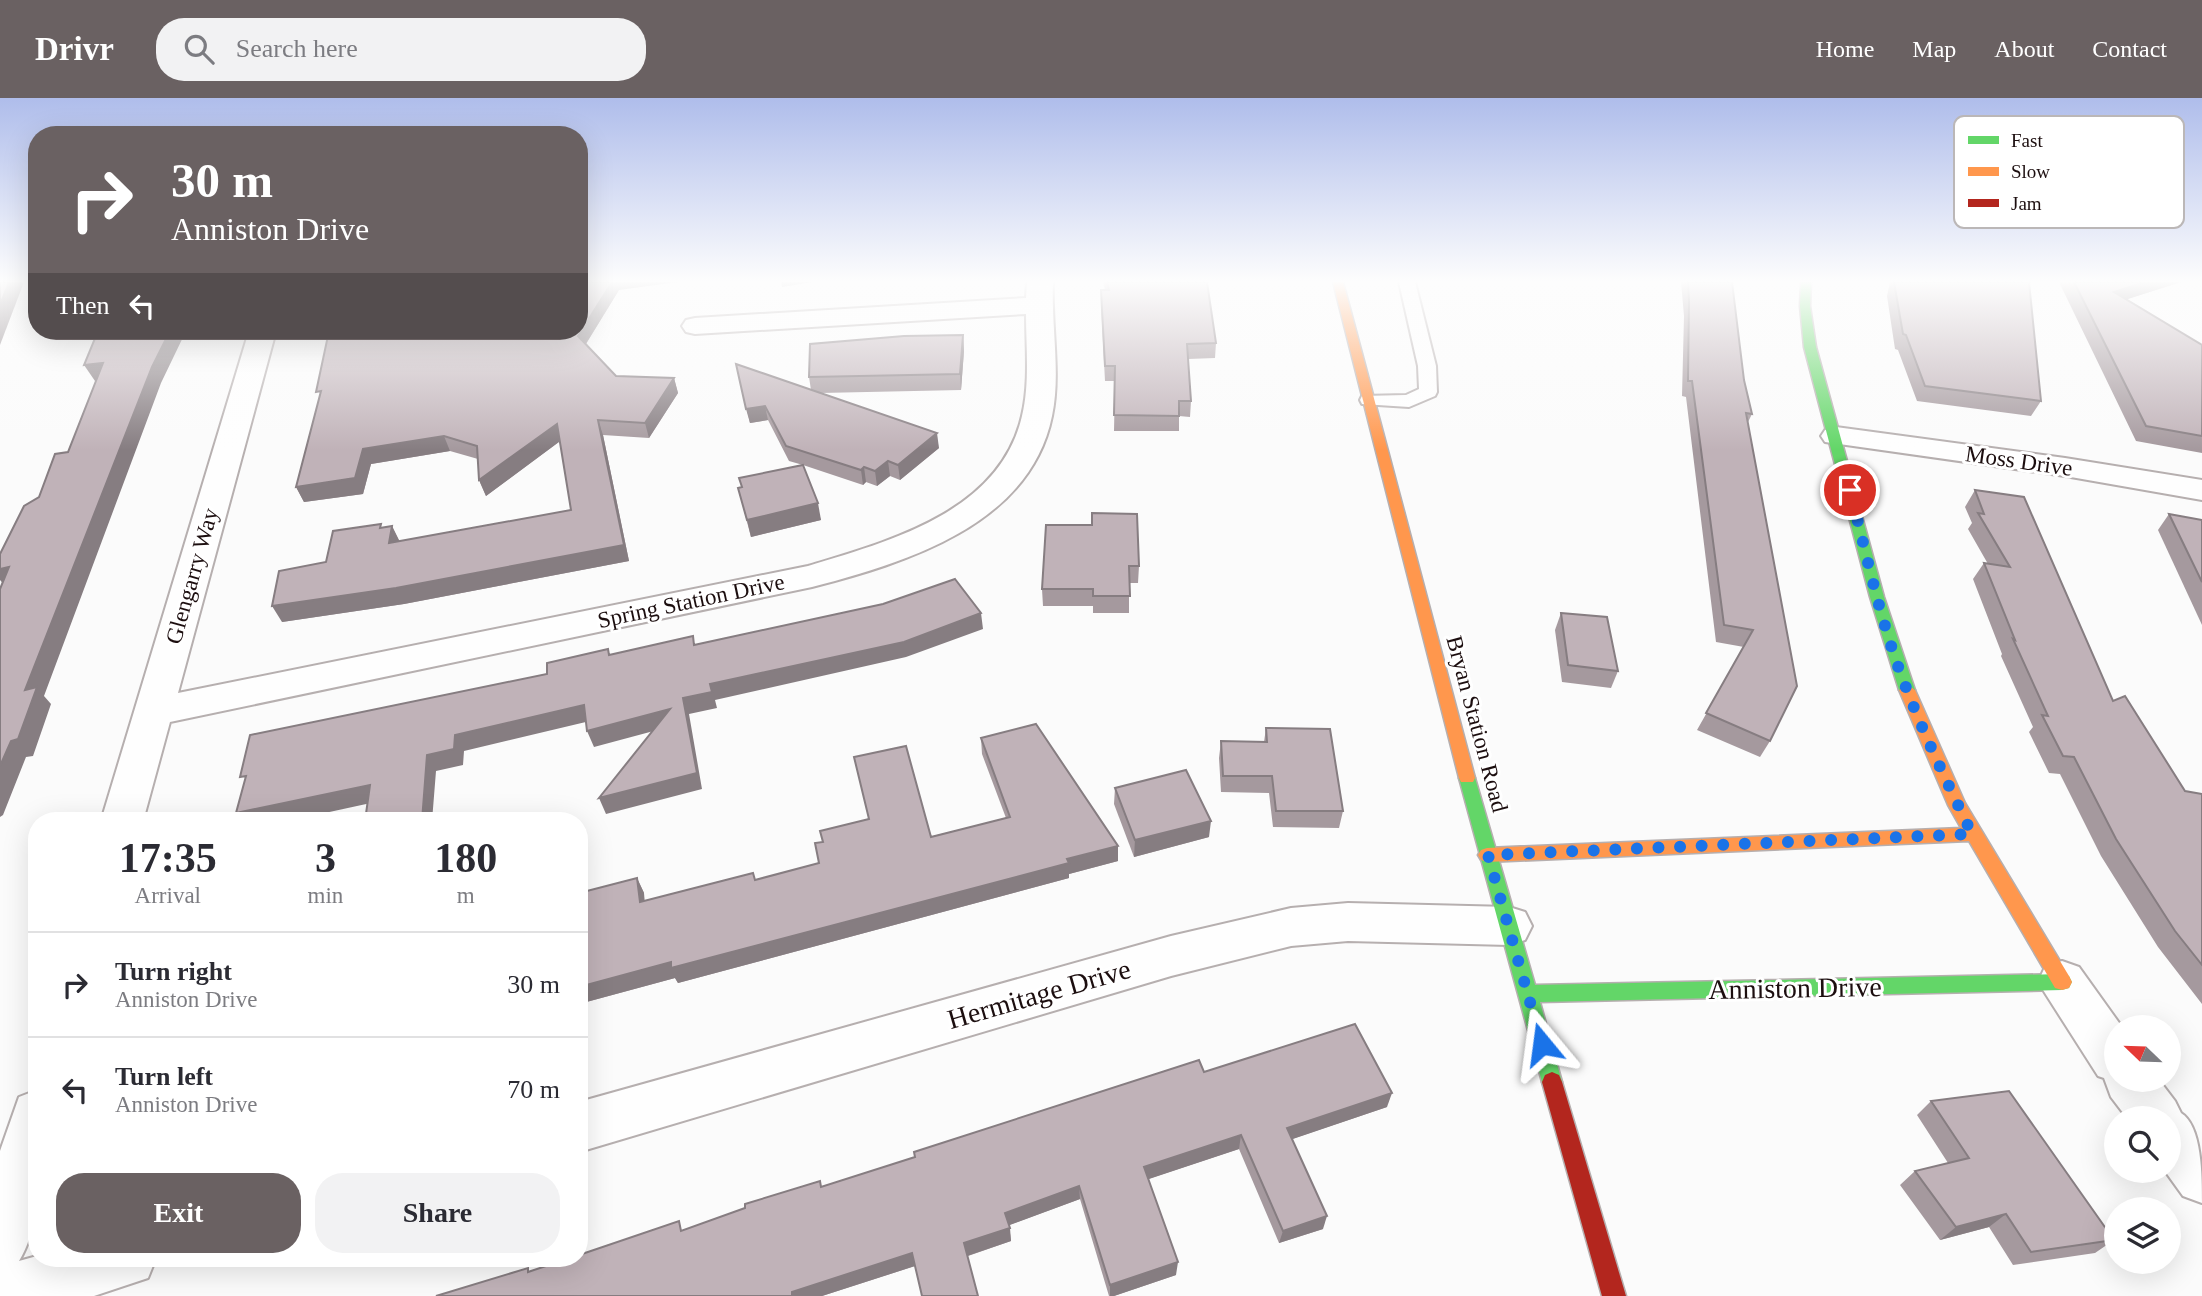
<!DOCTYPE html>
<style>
:root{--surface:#fff;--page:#f2f2f3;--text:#2b2b33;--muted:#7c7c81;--line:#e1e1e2;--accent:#6a6162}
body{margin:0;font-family:"Times New Roman",serif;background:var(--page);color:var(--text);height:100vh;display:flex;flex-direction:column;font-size:26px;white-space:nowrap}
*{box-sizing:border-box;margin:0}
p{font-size:23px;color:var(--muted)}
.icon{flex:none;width:38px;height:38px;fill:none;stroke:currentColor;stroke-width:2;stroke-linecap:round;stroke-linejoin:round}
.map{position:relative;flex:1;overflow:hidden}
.drawer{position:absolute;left:28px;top:714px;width:560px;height:455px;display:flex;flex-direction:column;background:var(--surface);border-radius:28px;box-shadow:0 7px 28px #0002}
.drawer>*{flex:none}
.banner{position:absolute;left:28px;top:28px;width:560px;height:214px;border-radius:28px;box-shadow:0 7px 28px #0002;background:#6a6162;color:#fff;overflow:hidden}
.needle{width:46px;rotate:293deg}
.buttons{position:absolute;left:2104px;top:917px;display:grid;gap:14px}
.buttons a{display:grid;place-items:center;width:77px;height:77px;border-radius:50%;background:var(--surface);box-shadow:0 7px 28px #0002;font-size:35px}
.pin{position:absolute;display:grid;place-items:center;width:60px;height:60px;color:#fff;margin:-30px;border:4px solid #fff;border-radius:50%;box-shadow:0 2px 7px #0007}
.me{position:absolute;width:77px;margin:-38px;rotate:344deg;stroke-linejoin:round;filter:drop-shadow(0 0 5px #0008)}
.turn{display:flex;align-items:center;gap:24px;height:147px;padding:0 28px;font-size:32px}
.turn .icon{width:91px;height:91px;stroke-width:2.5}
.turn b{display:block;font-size:49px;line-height:60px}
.then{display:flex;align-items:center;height:66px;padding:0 28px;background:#0003;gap:14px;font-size:26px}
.eta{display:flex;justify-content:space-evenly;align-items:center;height:119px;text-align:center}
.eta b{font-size:42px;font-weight:600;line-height:49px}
.button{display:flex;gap:14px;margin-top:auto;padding:14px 28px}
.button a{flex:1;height:80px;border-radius:28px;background:var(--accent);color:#fff;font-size:28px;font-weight:600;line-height:80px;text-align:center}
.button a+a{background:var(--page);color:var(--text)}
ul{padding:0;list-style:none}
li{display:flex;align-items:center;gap:21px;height:105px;padding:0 28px;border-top:2px solid var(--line)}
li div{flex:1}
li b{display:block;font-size:26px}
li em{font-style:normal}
header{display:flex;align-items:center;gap:42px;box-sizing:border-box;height:98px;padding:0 35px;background:var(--accent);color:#fff}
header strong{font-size:33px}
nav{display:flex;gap:38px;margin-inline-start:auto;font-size:24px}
.search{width:490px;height:63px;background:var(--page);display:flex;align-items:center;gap:18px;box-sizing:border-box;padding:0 24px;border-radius:28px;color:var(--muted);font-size:26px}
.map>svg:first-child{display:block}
</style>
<header>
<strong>Drivr</strong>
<div class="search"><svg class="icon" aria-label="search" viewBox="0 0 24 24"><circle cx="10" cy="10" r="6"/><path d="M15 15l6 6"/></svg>Search here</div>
<nav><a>Home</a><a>Map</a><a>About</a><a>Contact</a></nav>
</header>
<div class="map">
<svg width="2202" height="1198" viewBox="0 0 2202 1198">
<rect width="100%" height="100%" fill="#fbfbfb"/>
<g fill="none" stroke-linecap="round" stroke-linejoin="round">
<g stroke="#b6afaf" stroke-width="4">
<path id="lane" d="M1399,184H1415L1436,268L1437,294L1435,298L1409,309L1362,306L1360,302L1362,298L1406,297L1419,291L1418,268Z"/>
</g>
<g stroke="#b6afaf" stroke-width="4">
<g id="street">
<path d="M1027,184H1053C1051,228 1061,276 1052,318C1030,427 905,465 812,489L170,624L143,723H101L249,233H276L178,595L808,468C890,443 1000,414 1022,318C1030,285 1026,249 1026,216L695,236L686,234L682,228L686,222L695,220L1026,200Z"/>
<path d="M1836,329L2065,360L2202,382V402L2065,378L1825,344L1821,338L1825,332Z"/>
<path d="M1348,805L1509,809L1525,814L1532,828L1525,842L1509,847L1348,843L1291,848L1171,878L579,1054V1004L1171,838L1291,810Z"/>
<path d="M2062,863L2079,869L2122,929H2116V982H2159L2175,1003L2181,1015C2202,1028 2202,1078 2202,1105L2183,1098L2165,1073H2168V1020H2127L2111,999L2104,980L2098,978L2038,884L2045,869Z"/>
<path d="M37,992C37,1044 47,1118 19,1163L37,1158V1160H156L148,1180L94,1198H0V1053L19,999Z"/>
</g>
</g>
<g stroke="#b6afaf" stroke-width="3">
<g id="fast">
<path d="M1801,184H1811L1810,208L1816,249L1884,499L1915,592L1907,598L1899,592L1870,499L1804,249L1800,208Z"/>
<path d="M1467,674L1473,676L1475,680L1535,887L2062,876L2069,878L2072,884L2069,890L2062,892L1540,904L1562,984L1559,991L1552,994L1545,991L1542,984L1459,680L1461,676Z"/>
</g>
</g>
<g stroke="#b6afaf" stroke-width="3">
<g id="slow">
<path d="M1333,184H1343L1475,680L1473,684H1461L1459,680Z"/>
<path d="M1907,586L1915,592L1965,705L2069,878L2072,884L2069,890L2062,892L2055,890L1969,743L1487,764L1481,762L1478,757L1481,752L1487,750L1961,730L1948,707L1899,592Z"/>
</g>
</g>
<g stroke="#b6afaf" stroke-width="3">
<path id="jam" d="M1552,974L1559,977L1562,984L1626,1198H1602L1542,984L1545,977Z"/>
</g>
<use href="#lane" fill="#fefefe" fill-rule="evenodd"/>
<use href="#street" fill="#fefefe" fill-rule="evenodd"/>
<use href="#fast" fill="#63d668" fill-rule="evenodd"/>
<use href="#slow" fill="#ff974d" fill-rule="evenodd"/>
<use href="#jam" fill="#b3261e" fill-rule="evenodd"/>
</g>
<g fill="#a5999e">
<path d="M1103,184H1207L1216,245L1215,260L1188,261L1191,303L1190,319L1179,318V333H1114L1115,283H1105L1101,206V192H1105Z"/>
<path d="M1681,184H1732L1744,282L1752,316L1748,324L1770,643L1760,659L1697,632L1744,549L1716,544L1686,299L1682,298L1684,218Z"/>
<path d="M1890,184H2029L2041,303L2031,318L1917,303L1898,252L1895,251L1887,198Z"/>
<path d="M2059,184H2181L2127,201L2202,247V355L2136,343Z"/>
<path d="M619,192L586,246L616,278L674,280L678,295L649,340L603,337L629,463L404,506L282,524L326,464L383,430L392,428L399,443L571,412L560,343L486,398L479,382L478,361L450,353L371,366L363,396L304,404L296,389L319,300L579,233Z"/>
<path d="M963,237L964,253L961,292L820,295L939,350L900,382L890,378L877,388L866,384L863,387L803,367L821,422L751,439L738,390L803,367L789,363L768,322L750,325L736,266L811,292L809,279Z"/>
<path d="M1975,392L2113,603L2185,693L2202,696V906L2158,849L2101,758L2060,676L2049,675L2029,634L2033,629L2001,558L2002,556L1973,481L1984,465L1988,466L1968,431L1972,425L1965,409Z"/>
<path d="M2169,416L2202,422V527L2158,432Z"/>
<path d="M1046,427L1139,468L1138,485H1129V515H1093V508H1043L1042,491Z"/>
<path d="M1561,515L1618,573L1611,590L1562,584L1555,532Z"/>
<path d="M1266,630L1343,713L1339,730L1273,729L1269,695L1221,694L1219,660L1221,643L1264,644Z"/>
<path d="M981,640L1118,748V763L1069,776V780L678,885L675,880L579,906L637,780L644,795V803L755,782L1006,720L982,656Z"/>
<path d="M1115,690L1209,739L1134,759L1114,706Z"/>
<path d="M1204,974L1387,1009L1292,1041L1323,1131L1279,1145L1239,1051L1148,1081L1176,1177L1114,1198H1109L1080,1101L1009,1127L1011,1143L968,1158L915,1168L822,1198H436L684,1132L822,1089Z"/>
<path d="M1931,1003L2114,1142L2095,1155L2013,1167L1989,1129L1940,1142L1900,1087L1915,1073L1948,1065L1917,1017Z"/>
</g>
<g fill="#867d81">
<path d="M9,184H24L0,247V207Z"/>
<path d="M612,184H678L619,192L582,252L578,238Z"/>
<path d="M781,184H813L782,189Z"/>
<path d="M2145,184H2181L2106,208L2114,194Z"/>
<path d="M170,233H186L161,285L44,598L51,606L33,658L26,659L3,717L0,719V668L25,592L152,269Z"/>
<path d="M963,237L964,253L961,292L960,276Z"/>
<path d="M103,265L113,281L95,283L84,267Z"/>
<path d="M674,280L678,295L649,340L645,325Z"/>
<path d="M765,308L768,322L750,325L746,311Z"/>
<path d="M598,322L603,337L629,463L404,506L282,524L272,508L624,447Z"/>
<path d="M557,326L563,341L486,398L479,382Z"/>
<path d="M937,335L939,350L900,382L898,367Z"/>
<path d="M444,338L450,353L371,366L363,396L304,404L296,389L363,351Z"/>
<path d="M888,363L890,378L877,388L875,373Z"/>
<path d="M864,369L866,384L863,387L861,372Z"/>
<path d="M818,405L821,422L751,439L747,422Z"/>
<path d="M392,428L400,444L389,445Z"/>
<path d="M9,469L6,489L0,482V471Z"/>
<path d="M981,515L983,531L906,559L715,602L717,610L689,616L702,691L606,716L599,700L683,600L710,586Z"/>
<path d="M584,607L590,623L464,653L463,667L436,673L432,723H422L427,657L455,637Z"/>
<path d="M670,611L676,627L594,649L587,633Z"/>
<path d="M370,687L380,703L288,723H242L236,715Z"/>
<path d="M1211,723L1209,739L1134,759L1135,742Z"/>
<path d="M1118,748V763L1069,776V780L678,885L675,880L579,906V889L671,864Z"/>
<path d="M637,780L644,795L646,819L640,804Z"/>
<path d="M1392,995L1387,1009L1284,1044L1287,1030Z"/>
<path d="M1241,1037L1239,1051L1143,1083L1144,1069Z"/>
<path d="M1079,1088L1080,1101L1007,1128L1005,1115Z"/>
<path d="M2006,1116L1989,1129L1940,1142L1956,1129Z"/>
<path d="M1327,1118L1323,1131L1279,1145L1283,1133Z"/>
<path d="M1010,1130L1011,1143L967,1158L964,1145Z"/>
<path d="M912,1155L915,1168L822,1198H792V1194Z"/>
<path d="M1178,1164L1176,1177L1114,1198H1110V1187Z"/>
</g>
<g fill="#c0b2b8" stroke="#867d81" stroke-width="2">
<path d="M0,184H9L0,207Z"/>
<path d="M579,184H612L578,238L616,278L674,280L645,325L598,322L624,447L396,490L272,508L279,473L326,464L333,433L381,426L380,430L392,428L389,445L571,412L557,326L479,382L477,348L444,338L363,351L355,380L296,389L321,293L316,294L329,233H579Z"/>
<path d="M1107,184H1207L1216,245L1187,246L1191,303H1179V318L1114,317L1115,268H1105L1101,192H1109Z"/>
<path d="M1688,184H1732L1744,282L1752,316L1746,315L1797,588L1770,643L1706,615L1753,532L1724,527L1692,283H1688L1689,203Z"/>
<path d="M1894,184H2029L2041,303L1925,288L1906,237L1903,236Z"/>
<path d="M2074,184H2145L2114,194L2202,247V338L2146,328Z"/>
<path d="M98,233H170L152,269L25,592L37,589L18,641L11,643L0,668V491L9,469L0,471V456L24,408L39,399L55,356L68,354L103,265L84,267Z"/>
<path d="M963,237L960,276L809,279L810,246L904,238Z"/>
<path d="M736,266L937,335L898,367L888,363L875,373L864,369L861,372L786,348L765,308L746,311Z"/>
<path d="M803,367L818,405L747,422L738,390L742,389L739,380Z"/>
<path d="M1975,392L2024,399L2113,603L2125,598L2185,693L2202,696V867L2175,833L2116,741L2074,659L2063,658L2042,617L2048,618L2013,541L2015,542L1984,465L2010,469L1978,415L1984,416Z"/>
<path d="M1092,415L1137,416L1139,468H1129L1130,498H1093V491H1042L1046,427H1092Z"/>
<path d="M2169,416L2202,422V484Z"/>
<path d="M955,481L981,515L904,544L710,586L712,594L683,600L697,675L599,700L670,611L587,633L584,607L455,637L454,651L427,657L422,723H365L370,687L236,715L246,678L240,679L250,637L547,576V565L608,551L609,557L693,538L694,547L883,506Z"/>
<path d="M1561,515L1607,519L1618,573L1568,567Z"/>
<path d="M1036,626L1118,748L1067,761L1069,765L671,870V864L579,889V795L637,780L640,804L753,775L755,782L819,765L815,745L823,744L820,733L869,721L854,659L906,648L931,739L1010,719L981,640Z"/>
<path d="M1266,630L1330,631L1343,713H1276L1272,678H1223L1221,643L1267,644Z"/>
<path d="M1186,672L1211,723L1135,742L1115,690Z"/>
<path d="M1355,926L1392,995L1287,1030L1327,1118L1283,1133L1241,1037L1144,1069L1178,1164L1110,1187L1079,1088L1005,1115L1010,1130L964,1145L978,1198H922L912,1155L792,1194V1198H436L528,1170V1174L570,1160H579V1157L679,1123L681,1133L745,1110V1106L820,1083L821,1089L915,1059L914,1054L1199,962L1204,974Z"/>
<path d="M2009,993L2114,1142L2031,1154L2006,1116L1956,1129L1915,1073L1969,1060L1931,1003Z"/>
</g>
<linearGradient id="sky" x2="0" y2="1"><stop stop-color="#afbdeb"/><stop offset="0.52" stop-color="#fdfdfd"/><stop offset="1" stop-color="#fdfdfd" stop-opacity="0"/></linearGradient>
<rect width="2202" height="352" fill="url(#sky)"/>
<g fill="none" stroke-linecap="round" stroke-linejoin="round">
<path stroke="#1a73e8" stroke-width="12" stroke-dasharray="0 21.6" d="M1542,946L1488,757L1972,736C1947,684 1922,633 1902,579C1879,518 1866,454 1850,392"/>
</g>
<g text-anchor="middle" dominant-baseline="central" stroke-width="6" stroke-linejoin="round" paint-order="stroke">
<g font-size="23" fill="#1c0e0f" stroke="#fff">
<text transform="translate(2019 363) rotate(8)">Moss Drive</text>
<text transform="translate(192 478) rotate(-74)">Glengarry Way</text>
<text transform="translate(691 503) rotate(-12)">Spring Station Drive</text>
<text transform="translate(1477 626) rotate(75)">Bryan Station Road</text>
</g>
<g font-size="28" fill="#1c0e0f" stroke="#fff">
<text transform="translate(1795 890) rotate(-1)">Anniston Drive</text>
<text transform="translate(1039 896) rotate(-16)">Hermitage Drive</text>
</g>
</g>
<rect x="1954" y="18" width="230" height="112" rx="10" fill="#fff" stroke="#bbb7b7" stroke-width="2"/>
<rect x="1968" y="38" width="31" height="8" fill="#63d668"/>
<rect x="1968" y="69" width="31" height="9" fill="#ff974d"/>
<rect x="1968" y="101" width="31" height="8" fill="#b3261e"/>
<g font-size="19" fill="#1c0e0f">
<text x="2011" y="49">Fast</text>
<text x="2011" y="80">Slow</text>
<text x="2011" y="112">Jam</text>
</g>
</svg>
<div class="buttons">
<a><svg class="needle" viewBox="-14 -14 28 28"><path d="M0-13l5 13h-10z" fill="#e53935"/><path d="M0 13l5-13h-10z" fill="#7c7c81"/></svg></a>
<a><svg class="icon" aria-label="search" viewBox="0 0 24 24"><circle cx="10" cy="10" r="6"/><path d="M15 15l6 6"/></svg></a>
<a><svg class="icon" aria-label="layers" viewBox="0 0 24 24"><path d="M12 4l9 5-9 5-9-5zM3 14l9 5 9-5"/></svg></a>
</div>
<div class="pin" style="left:1850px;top:392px;background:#d93025"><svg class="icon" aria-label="arrive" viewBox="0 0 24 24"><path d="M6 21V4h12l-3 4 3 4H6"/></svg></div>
<svg class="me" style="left:1542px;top:946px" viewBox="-20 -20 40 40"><path d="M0-17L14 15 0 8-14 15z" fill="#1a73e8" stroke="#fff" stroke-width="4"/></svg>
<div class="banner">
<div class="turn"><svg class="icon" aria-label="right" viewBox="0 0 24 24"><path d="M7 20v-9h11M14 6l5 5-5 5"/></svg><div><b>30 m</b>Anniston Drive</div></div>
<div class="then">Then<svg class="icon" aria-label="left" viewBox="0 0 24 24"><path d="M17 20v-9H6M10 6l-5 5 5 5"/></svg></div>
</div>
<section class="drawer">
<div class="eta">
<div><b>17:35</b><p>Arrival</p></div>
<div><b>3</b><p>min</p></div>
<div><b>180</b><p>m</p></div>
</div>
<ul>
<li><svg class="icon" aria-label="right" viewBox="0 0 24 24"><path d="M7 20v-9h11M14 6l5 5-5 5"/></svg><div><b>Turn right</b><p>Anniston Drive</p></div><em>30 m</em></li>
<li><svg class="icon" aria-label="left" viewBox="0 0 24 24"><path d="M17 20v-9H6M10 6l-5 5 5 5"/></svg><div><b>Turn left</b><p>Anniston Drive</p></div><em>70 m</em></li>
</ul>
<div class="button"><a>Exit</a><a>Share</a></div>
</section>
</div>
